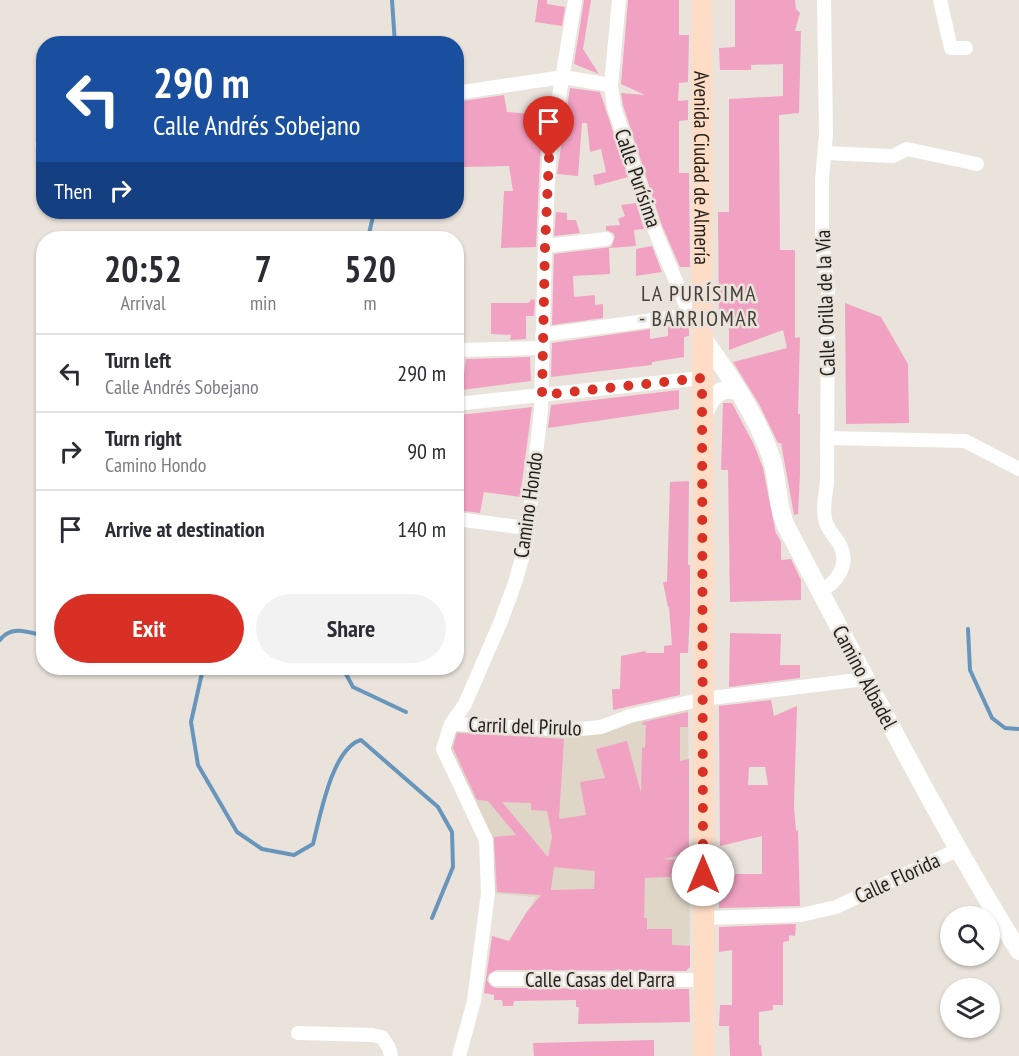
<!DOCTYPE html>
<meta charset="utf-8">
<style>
:root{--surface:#fff;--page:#f2f2f3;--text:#2b2b33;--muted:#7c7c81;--line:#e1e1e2;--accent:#d93025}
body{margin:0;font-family:"PT Sans Narrow",sans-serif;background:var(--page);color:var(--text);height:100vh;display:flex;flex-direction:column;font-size:22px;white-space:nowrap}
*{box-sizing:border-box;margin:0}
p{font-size:20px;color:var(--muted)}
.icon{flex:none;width:33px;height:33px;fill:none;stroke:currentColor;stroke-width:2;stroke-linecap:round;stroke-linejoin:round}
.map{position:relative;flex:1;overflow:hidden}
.side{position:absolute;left:36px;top:231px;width:428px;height:444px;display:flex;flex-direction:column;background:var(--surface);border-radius:24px;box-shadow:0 2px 4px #0004}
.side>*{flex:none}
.banner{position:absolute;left:36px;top:36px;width:428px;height:183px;border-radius:24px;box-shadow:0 2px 4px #0004;background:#1a4fa0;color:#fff;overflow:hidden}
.controls{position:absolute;left:940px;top:906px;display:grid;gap:12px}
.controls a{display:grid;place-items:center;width:60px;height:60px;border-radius:50%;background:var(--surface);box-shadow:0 2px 4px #0004;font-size:30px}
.pin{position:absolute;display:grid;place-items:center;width:51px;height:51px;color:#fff;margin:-62px -26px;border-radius:50% 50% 50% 0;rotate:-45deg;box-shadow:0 0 6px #0007}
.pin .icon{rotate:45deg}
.me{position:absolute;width:66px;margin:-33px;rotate:0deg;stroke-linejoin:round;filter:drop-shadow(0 0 4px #0008)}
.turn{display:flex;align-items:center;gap:21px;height:126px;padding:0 18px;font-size:27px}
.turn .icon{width:78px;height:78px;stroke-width:2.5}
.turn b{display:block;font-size:42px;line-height:51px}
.then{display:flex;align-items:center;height:57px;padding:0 18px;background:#0003;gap:12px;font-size:22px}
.eta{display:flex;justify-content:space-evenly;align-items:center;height:102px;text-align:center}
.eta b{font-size:36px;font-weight:700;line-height:42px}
.action{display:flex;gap:12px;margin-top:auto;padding:12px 18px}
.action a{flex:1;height:69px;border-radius:36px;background:var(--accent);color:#fff;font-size:24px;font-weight:700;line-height:69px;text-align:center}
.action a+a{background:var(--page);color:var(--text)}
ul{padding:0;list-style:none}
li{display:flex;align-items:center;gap:18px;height:78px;padding:0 18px;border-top:2px solid var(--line)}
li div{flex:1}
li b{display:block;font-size:22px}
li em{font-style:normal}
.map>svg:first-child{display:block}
</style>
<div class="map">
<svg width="1019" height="1056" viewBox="0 0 1019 1056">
<rect width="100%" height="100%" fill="#e9e3db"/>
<path fill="#dfd6c8" d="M688,703L690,950L505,948L536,897L488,893L486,840L443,749L451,724L571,730Z"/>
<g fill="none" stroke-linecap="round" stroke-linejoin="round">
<g stroke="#6895bb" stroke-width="4">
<path d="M392,0L395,44"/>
<path d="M368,238L374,212"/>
<path d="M968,629L970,670L992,718L1005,728L1019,729"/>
<path d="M0,640C11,625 28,632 44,636"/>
<path d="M199,668L202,673L191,722L198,765L237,832L262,849L294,855L313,844C320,817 332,748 361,740L438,807L452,832L453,867L432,918"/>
<path d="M348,668L346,674L353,687L406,712"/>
</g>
</g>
<g fill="#f1a2c3" fill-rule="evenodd">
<path d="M538,0H547V4L565,7L562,26L535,22Z"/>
<path d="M584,0H591L583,49L599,74L574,64Z"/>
<path d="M628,0H679V35H689L688,82L679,83L678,101L688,100V120L679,121V173H689L690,267H680L661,223L623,105L621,93L645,95L621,84Z"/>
<path d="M735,0H795L796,9L800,13L795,31H801L799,113L779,115L780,250H795V338L800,337L798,414H800V475L798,514L794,515L781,443H778L759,404L733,362L787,348L783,330L729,350V323L719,324L718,212H729V99L783,96V64L751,65V70H720L719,48L735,47Z"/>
<path d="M570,88L600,92L628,177L595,186L593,175L606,172L601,149L590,152L587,123H582L578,176L557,174Z"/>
<path d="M504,95L507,112L531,114L533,102L547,103L540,157L536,247L501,248L504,191H513L509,166L462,167L456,123V102Z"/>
<path d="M636,203L644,229L634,230L636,246L609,248L610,274L573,276L574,297L595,295V305L603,304V318L552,325L554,254L611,247L615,237L613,233L606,230V226L620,225L618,219L625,216L621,205Z"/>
<path d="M556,212L567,213V220H576L580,233L554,236Z"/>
<path d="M652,246L662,272L636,276V249Z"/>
<path d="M532,299L535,300L534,316H526V339L510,340L511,335L491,334V303H528Z"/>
<path d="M845,303L881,317L908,364L909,423L846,424Z"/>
<path d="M689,324V336L684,337V357L652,362V365L551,377L552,343L650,329V339L668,336V327Z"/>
<path d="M530,357L531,381L462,390L466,359Z"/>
<path d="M679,390V409L548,428L551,405Z"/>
<path d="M723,403H732L754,445L763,468L776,534H777L781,542V560L791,559L801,580V600L730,602L728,470H721Z"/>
<path d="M532,407L520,497L484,492L480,513L456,510V436L459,415Z"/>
<path d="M689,481L688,565H690V612L688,653H680V695L613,710L612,689H620L621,656L645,651L646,653H664V646L672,645L669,607H668L663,582H667L670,482Z"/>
<path d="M730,633L781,634L780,665H800V678L729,687Z"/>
<path d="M771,700L774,716L797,706L794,805L796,831L798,830L800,906L719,908V871L726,863L733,864L734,874H762V836L720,846L719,706ZM749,767H765L768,785H748Z"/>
<path d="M688,712V727H680V761L689,759V853L663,859L689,861V876L645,878L644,918H647V929H672V945L690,946V967L686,971L496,970L489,974L487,980L491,986L496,988L689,989L690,1022L578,1024L579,1007H576V1000L514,1001L513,1006H503L502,1000H494V995L484,993L492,936L509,941L526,913L541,895L497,892L494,837L516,835L488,801L477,800L453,748L457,733L564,739L559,819L586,815L580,782L605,778L596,749L627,741L641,793L642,748L645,747L646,725H642L643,722ZM502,802L531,803V810L547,811L552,837L548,857ZM554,867L595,871L594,889L551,890Z"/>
<path d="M796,924L795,936L789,935V941L783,942V1005H773V1010L759,1012V1045H761L762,1056H730L729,1026H719L720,1005H732V950L719,952V927Z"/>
<path d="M654,1040V1056H534L533,1043Z"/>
</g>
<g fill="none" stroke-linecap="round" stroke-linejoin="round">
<g stroke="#fff" stroke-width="14">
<path d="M619,0L611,85L614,107L653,226L690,315"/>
<path d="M940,0L951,48H966"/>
<path d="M456,93L563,77L611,85"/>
<path d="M42,145L44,144"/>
<path d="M825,153L893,156L907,149L977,164"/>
<path d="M545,246L606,239"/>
<path d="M542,335L697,314"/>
<path d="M456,350L541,348"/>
<path d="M456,404L702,378"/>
<path d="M827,438L965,441L1019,469"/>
<path d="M456,519L527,528"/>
<path d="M820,592C837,582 850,565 840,545C836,538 830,532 827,525C821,512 826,495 827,482L828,287L822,241V180L826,134L824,0"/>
<path d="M451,724L571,730L601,727L630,716L703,699L865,679"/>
<path d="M703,918L801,915L836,907L959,849"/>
<path d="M496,979L703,980"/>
<path d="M298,1033L372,1035L382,1037L389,1048L391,1056"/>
<path d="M459,1056L474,1001L488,893L486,840L443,749L451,724L465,704L501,621L515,583L526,544L541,410L545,246L549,158L575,0"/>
</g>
<g stroke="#fff" stroke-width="18">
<path d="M702,337C728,373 756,414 771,457C779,480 776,506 787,528C862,670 934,815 1019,951"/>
<path d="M703,417C709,400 719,383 739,392"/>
</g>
<path stroke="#fedcc5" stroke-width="21" id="s1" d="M702,0L704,1056"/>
</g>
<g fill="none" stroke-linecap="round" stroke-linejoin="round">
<path stroke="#d93025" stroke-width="10" stroke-dasharray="0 18" d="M549,158L545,246L542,395L702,378L703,875"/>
</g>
<g text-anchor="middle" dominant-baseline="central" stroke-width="5" stroke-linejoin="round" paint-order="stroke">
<g font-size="21" fill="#201f1c" stroke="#e9e3db">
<text stroke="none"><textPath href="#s1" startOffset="168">Avenida Ciudad de Almería</textPath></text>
<text transform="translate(638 178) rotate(71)">Calle Purísima</text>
<text transform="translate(825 303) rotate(-92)">Calle Orilla de la Vía</text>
<text transform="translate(528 505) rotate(-82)">Camino Hondo</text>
<text transform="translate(865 677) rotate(62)">Camino Albadel</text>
<text transform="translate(525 726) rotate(2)">Carril del Pirulo</text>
<text transform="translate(897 878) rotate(-25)">Calle Florida</text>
<text x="600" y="979">Calle Casas del Parra</text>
</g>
<g font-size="22" letter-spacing="1.5" fill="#45413a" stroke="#e9e3db">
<text x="699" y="293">LA PURÍSIMA<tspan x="699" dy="25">- BARRIOMAR</tspan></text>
</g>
</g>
</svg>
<div class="controls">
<a><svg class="icon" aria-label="search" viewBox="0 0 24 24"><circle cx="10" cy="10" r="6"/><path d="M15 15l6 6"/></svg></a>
<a><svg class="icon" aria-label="layers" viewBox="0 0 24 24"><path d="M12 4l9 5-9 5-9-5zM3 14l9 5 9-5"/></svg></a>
</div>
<div class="pin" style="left:549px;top:158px;background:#d93025"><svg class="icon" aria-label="arrive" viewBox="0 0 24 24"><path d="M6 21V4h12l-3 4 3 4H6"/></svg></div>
<svg class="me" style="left:703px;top:875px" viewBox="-20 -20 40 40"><circle r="19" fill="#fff"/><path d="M0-13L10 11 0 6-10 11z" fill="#d93025"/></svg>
<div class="banner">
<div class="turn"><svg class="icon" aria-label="left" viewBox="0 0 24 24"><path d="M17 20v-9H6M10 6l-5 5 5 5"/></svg><div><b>290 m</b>Calle Andrés Sobejano</div></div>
<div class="then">Then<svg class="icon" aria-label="right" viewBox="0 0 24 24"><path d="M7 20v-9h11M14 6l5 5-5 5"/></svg></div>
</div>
<section class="side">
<div class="eta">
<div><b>20:52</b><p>Arrival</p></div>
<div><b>7</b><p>min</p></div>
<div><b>520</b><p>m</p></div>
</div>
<ul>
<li><svg class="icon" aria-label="left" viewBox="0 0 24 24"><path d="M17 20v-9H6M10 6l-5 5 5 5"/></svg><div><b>Turn left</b><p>Calle Andrés Sobejano</p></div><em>290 m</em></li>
<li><svg class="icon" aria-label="right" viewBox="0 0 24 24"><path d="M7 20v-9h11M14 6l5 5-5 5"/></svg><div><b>Turn right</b><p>Camino Hondo</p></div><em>90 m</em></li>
<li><svg class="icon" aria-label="arrive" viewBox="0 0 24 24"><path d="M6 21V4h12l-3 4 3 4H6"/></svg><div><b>Arrive at destination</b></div><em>140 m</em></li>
</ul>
<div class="action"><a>Exit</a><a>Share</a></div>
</section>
</div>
